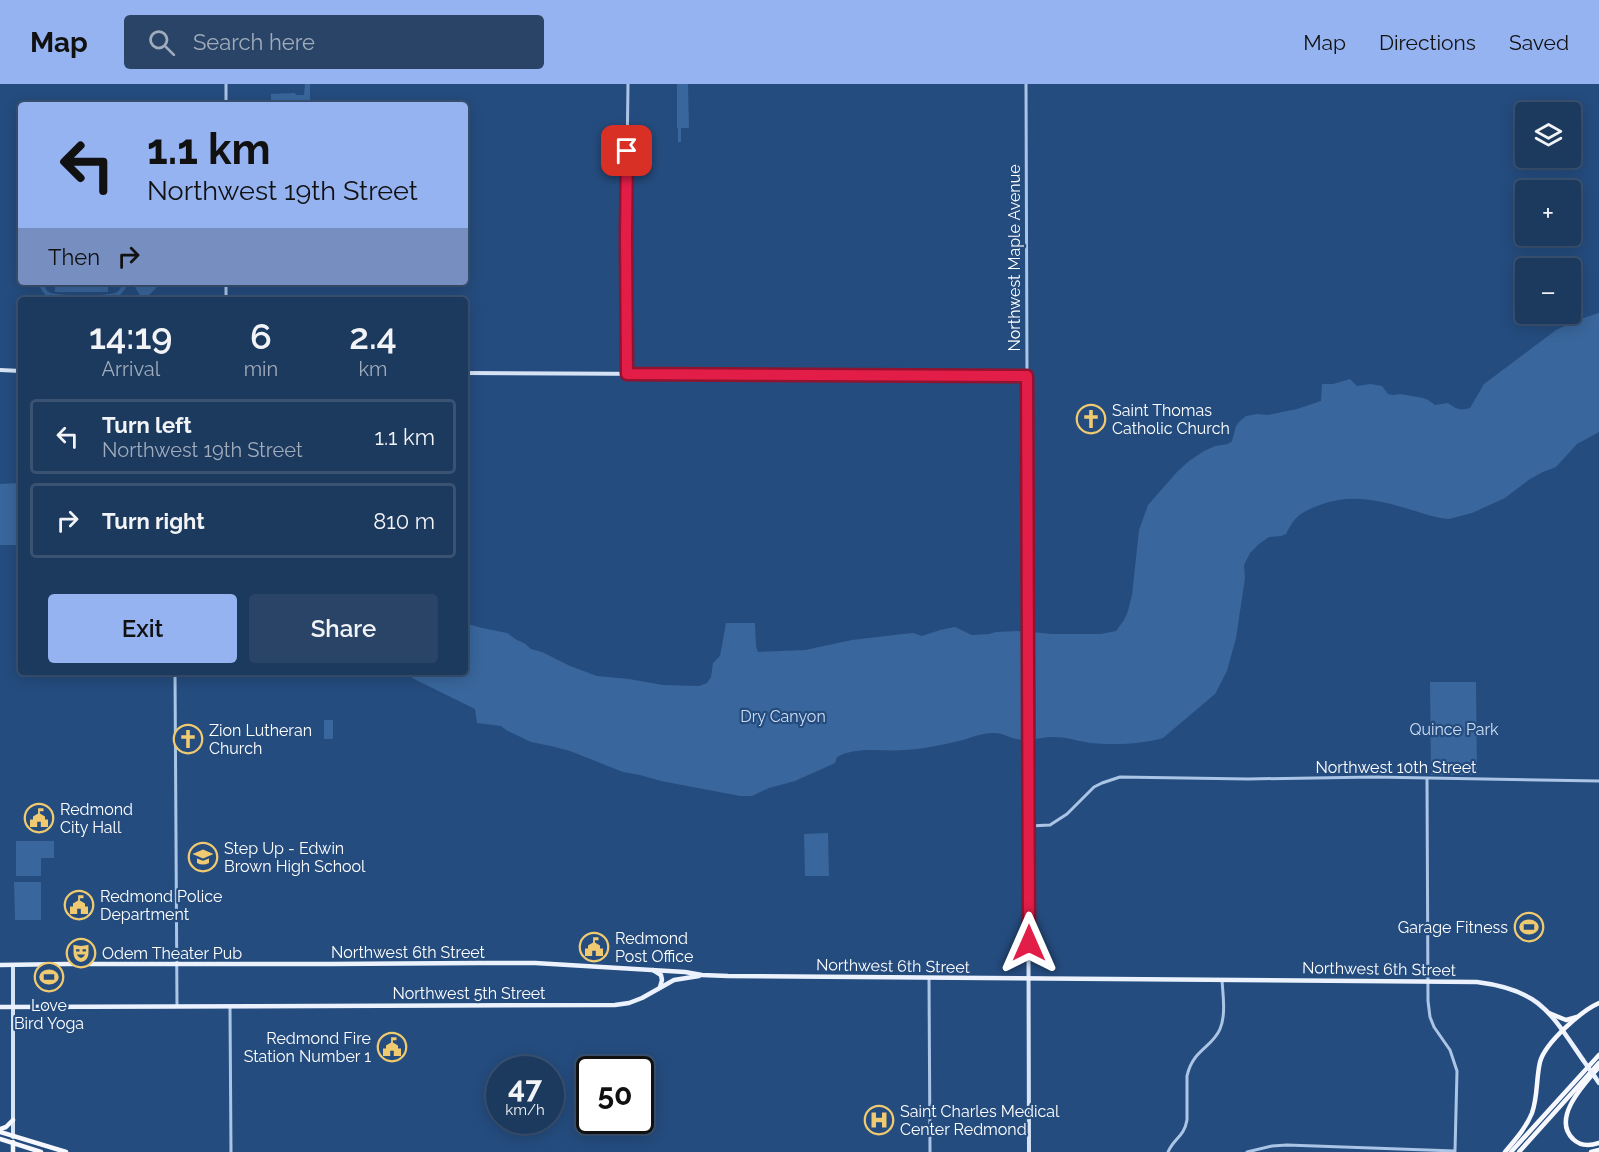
<!DOCTYPE html>
<meta charset="utf-8">
<style>
:root{--surface:#1c395e;--page:#294467;--text:#f1f3f6;--muted:#a0acbc;--line:#3a5373;--accent:#95b2f1}
body{margin:0;font-family:Raleway,sans-serif;background:var(--page);color:var(--text);height:100vh;display:flex;flex-direction:column;font-size:22px;white-space:nowrap}
*{box-sizing:border-box;margin:0}
p{font-size:20px;color:var(--muted)}
.icon{flex:none;width:33px;height:33px;fill:none;stroke:currentColor;stroke-width:2;stroke-linecap:round;stroke-linejoin:round}
.map{position:relative;flex:1;overflow:hidden}
.drawer{position:absolute;left:18px;top:213px;width:450px;height:378px;display:flex;flex-direction:column;background:var(--surface);border-radius:6px;box-shadow:0 3px 15px #0003,0 0 0 2px var(--line)}
.drawer>*{flex:none}
.guide{position:absolute;left:18px;top:18px;width:450px;height:183px;border-radius:6px;box-shadow:0 3px 15px #0003,0 0 0 2px var(--line);background:#95b2f1;color:#111;overflow:hidden}
.controls{position:absolute;left:1515px;top:18px;display:grid;gap:12px}
.controls a{display:grid;place-items:center;width:66px;height:66px;border-radius:6px;background:var(--surface);box-shadow:0 3px 15px #0003,0 0 0 2px var(--line);font-size:30px}
.speed{position:absolute;left:486px;top:972px;display:flex;gap:12px;font-size:30px;font-weight:700;text-align:center}
.speed>*{display:grid;place-content:center;width:78px;height:78px;border-radius:50%;background:var(--surface);box-shadow:0 3px 15px #0003,0 0 0 2px var(--line);line-height:1}
.speed small{font-size:15px;font-weight:400}
.speed .limit{border:3px solid #111;border-radius:9px;background:#fff;color:#111}
.pin{position:absolute;display:grid;place-items:center;width:51px;height:51px;color:#fff;margin:-26px;border-radius:12px;box-shadow:0 3px 9px #0006}
.me{position:absolute;width:66px;margin:-33px;rotate:0deg;stroke-linejoin:round;filter:drop-shadow(0 0 4px #0008)}
.turn{display:flex;align-items:center;gap:21px;height:126px;padding:0 30px;font-size:27px}
.turn .icon{width:78px;height:78px;stroke-width:2.5}
.turn b{display:block;font-size:42px;line-height:51px}
.then{display:flex;align-items:center;height:57px;padding:0 30px;background:#0003;gap:12px;font-size:22px}
.eta{display:flex;justify-content:space-evenly;align-items:center;height:102px;text-align:center}
.eta b{font-size:36px;font-weight:600;line-height:42px}
.action{display:flex;gap:12px;margin-top:auto;padding:12px 30px}
.action a{flex:1;height:69px;border-radius:6px;background:var(--accent);color:#111;font-size:24px;font-weight:600;line-height:69px;text-align:center}
.action a+a{background:var(--page);color:var(--text)}
ul{padding:0;list-style:none}
li{display:flex;align-items:center;gap:18px;height:75px;margin:0 12px 9px;padding:0 18px;border:3px solid var(--line);border-radius:6px}
li div{flex:1}
li b{display:block;font-size:22px}
li em{font-style:normal}
header{display:flex;align-items:center;gap:36px;box-sizing:border-box;height:84px;padding:0 30px;background:var(--accent);color:#111}
header strong{font-size:28px}
nav{display:flex;gap:33px;margin-inline-start:auto;font-size:21px}
.search{width:420px;height:54px;background:var(--page);display:flex;align-items:center;gap:15px;box-sizing:border-box;padding:0 21px;border-radius:6px;color:var(--muted);font-size:22px}
.map>svg:first-child{display:block}
</style>
<header>
<strong>Map</strong>
<div class="search"><svg class="icon" aria-label="search" viewBox="0 0 24 24"><circle cx="10" cy="10" r="6"/><path d="M15 15l6 6"/></svg>Search here</div>
<nav><a>Map</a><a>Directions</a><a>Saved</a></nav>
</header>
<div class="map">
<svg width="1599" height="1068" viewBox="0 0 1599 1068">
<rect width="100%" height="100%" fill="#254c7e"/>
<g fill="#39669c">
<path d="M305,0H310V21H271V10L295,9L296,11H304Z"/>
<path d="M677,0H688L689,44H681V58H678V44H677Z"/>
<path d="M39,198H43C45,203 46,207 51,209C58,212 108,212 115,209C120,207 121,203 123,198L128,199C124,209 119,213 109,216C95,216 60,219 50,214C43,210 40,205 39,198Z"/>
<rect x="55" y="198" width="53" height="10"/>
<path d="M133,198H162L147,213H141L136,205Z"/>
<path d="M1599,229V348L1577,360L1556,383L1543,388L1530,395L1505,414L1472,429L1449,435L1440,434C1399,424 1362,405 1320,421C1301,428 1295,432 1286,450L1281,452L1269,453L1259,460L1250,469L1244,481L1245,494L1236,554L1227,587L1215,610L1163,654C1146,660 1104,662 1085,658C1074,656 1065,653 1054,653C1042,652 1030,658 1017,655C1010,654 1003,649 995,649C984,648 970,654 959,657C942,661 923,665 905,666C883,668 857,662 837,673L835,679L833,680L795,697L769,704L752,712H740L661,697L640,691L623,688L570,667L551,662L531,658L506,646L501,642L477,639L475,625L416,596L402,588H465V539L482,544L507,549L517,556L524,559L531,565L542,568L570,582L597,592L629,595L663,601L699,602L707,599L711,593L713,579L720,572L726,539H755L756,562L758,568L805,566L852,556L903,550L913,549L922,552L940,546L955,543L972,551L989,550L996,548L1021,547L1052,550H1101L1116,547L1124,536L1128,527L1132,511L1139,446L1148,421L1177,388L1189,377L1204,367L1215,362L1228,360L1232,357L1236,342L1240,337L1246,332L1257,330L1268,331L1297,325L1321,317L1322,300H1333L1350,295L1357,302L1370,300L1377,301L1382,302L1388,310L1393,311L1400,310L1423,314L1428,316L1435,321L1448,319C1456,325 1460,327 1470,324L1484,300L1556,246L1577,236Z"/>
<path d="M21,399V461H0V400Z"/>
<path d="M1430,598H1476L1477,691H1431Z"/>
<rect x="324" y="636" width="9" height="19"/>
<path d="M828,749L829,792H805L804,750Z"/>
<path d="M16,757H54V774H41V792H16Z"/>
<path d="M14,798H41V836H15Z"/>
</g>
<g fill="none" stroke-linecap="round" stroke-linejoin="round">
<g stroke="#abc5e6" stroke-width="3">
<path d="M1026,0L1027,292"/>
<path d="M226,21V0"/>
<path d="M226,198V216"/>
<path d="M627,290L626,151L628,0"/>
<path d="M175,588L177,922"/>
<path d="M1029,742L1050,741L1067,730L1094,703L1102,699L1120,693L1248,695L1374,693L1599,697"/>
<path d="M929,894L930,1068"/>
<path d="M230,923L231,1068"/>
<path d="M1168,1068C1174,1054 1184,1053 1187,1036V992C1193,965 1212,964 1220,945C1226,931 1223,912 1222,896"/>
<path d="M1247,1068L1272,1062L1287,1061L1455,1067L1457,987L1450,966L1434,943L1430,933L1428,917L1427,695"/>
</g>
<g stroke="#d5e3f5" stroke-width="4">
<path d="M0,286L21,287"/>
<path d="M465,289L1027,292L1029,1068"/>
<path d="M13,882V1053"/>
</g>
<g stroke="#ecf2fd" stroke-width="4.5">
<path d="M0,881L67,880H330L479,879H535L685,888L702,891L728,892L1477,898C1540,906 1550,928 1583,976"/>
<path d="M653,886L661,891L662,896L660,903"/>
<path d="M0,923L615,921L629,919L642,914L674,896L699,892"/>
<path d="M1595,993L1599,999"/>
</g>
<g stroke="#f6f8fe" stroke-width="4.5">
<path d="M1549,929L1566,936L1577,933"/>
<path d="M1599,983C1585,999 1551,1034 1573,1055C1580,1062 1590,1062 1599,1059"/>
<path d="M0,1045L6,1043L13,1036"/>
<path d="M0,1048L66,1068"/>
<path d="M0,1055L41,1068"/>
<path d="M13,1058V1068"/>
<path d="M1505,1068C1515,1056 1526,1044 1532,1029C1538,1012 1536,995 1540,978C1545,959 1581,927 1599,919"/>
<path d="M1511,1068L1599,971"/>
<path d="M1519,1068L1599,979"/>
<path d="M1591,1068L1599,1066"/>
</g>
<path stroke="#ecf2fd" stroke-width="4.5" d="M1583,976L1595,993"/>
</g>
<g fill="none" stroke-linecap="round" stroke-linejoin="round">
<g stroke="#92132f" stroke-width="15">
<path id="route" d="M627,67L626,151L627,290L1027,292L1029,859"/>
</g>
<use href="#route" stroke="#e11d48" stroke-width="10"/>
</g>
<defs>
<g id="church-ring" transform="scale(1.5)"><circle r="9.5" fill="#254c7e" stroke="#efca70" stroke-width="1.5"/><path d="M-1.2-6h2.4v3.5h3.3v2.4h-3.3V6h-2.4V-.1h-3.3v-2.4h3.3Z" fill="#efca70"/></g>
<g id="civic-ring" transform="scale(1.5)"><circle r="9.5" fill="#254c7e" stroke="#efca70" stroke-width="1.5"/><path d="M-.6-6.5H3V-4.5H.6V-3L4-1V1h2V6H-6V1h2V-1L-.6-3ZM-1.2 2.5V6h2.4V2.5Z" fill="#efca70"/></g>
<g id="school-ring" transform="scale(1.5)"><circle r="9.5" fill="#254c7e" stroke="#efca70" stroke-width="1.5"/><path d="M0-5L7-2L0 1L-7-2ZM-4 1L0 2.5L4 1V4Q0 6-4 4Z" fill="#efca70"/></g>
<g id="stadium-ring" transform="scale(1.5)"><circle r="9.5" fill="#254c7e" stroke="#efca70" stroke-width="1.5"/><path d="M0-5a6.5 5 0 1 0 0 10a6.5 5 0 1 0 0-10ZM-3.5-1.8h7v3.6h-7Z" fill="#efca70"/></g>
<g id="theatre-ring" transform="scale(1.5)"><circle r="9.5" fill="#254c7e" stroke="#efca70" stroke-width="1.5"/><path d="M-5-5.5Q0-4 5-5.5V0Q5 5 0 6Q-5 5-5 0ZM-3.3-2.5H-1v1.5H-3.3ZM1-2.5H3.3v1.5H1ZM-2.8 1Q0 5.5 2.8 1Z" fill="#efca70"/></g>
<g id="hospital-ring" transform="scale(1.5)"><circle r="9.5" fill="#254c7e" stroke="#efca70" stroke-width="1.5"/><path d="M-5-5h3v3.5h4V-5h3V5h-3V1.5h-4V5h-3Z" fill="#efca70"/></g>
</defs>
<g fill-rule="evenodd">
<use href="#church-ring" x="1091" y="335"/>
<use href="#church-ring" x="188" y="655"/>
<use href="#civic-ring" x="39" y="734"/>
<use href="#school-ring" x="203" y="773"/>
<use href="#civic-ring" x="79" y="821"/>
<use href="#stadium-ring" x="1529" y="843"/>
<use href="#civic-ring" x="594" y="863"/>
<use href="#theatre-ring" x="81" y="869"/>
<use href="#stadium-ring" x="49" y="893"/>
<use href="#civic-ring" x="392" y="963"/>
<use href="#hospital-ring" x="879" y="1036"/>
</g>
<g text-anchor="middle" dominant-baseline="central" stroke-width="4.5" stroke-linejoin="round" paint-order="stroke">
<g font-size="16" fill="#fff" stroke="#254c7e">
<text transform="translate(1014 174) rotate(-90)">Northwest Maple Avenue</text>
<text x="1396" y="683">Northwest 10th Street</text>
<text x="408" y="868">Northwest 6th Street</text>
<text transform="translate(893 882) rotate(1)">Northwest 6th Street</text>
<text transform="translate(1379 885) rotate(1)">Northwest 6th Street</text>
<text x="469" y="909">Northwest 5th Street</text>
</g>
<g font-size="16" fill="#fff" stroke="#254c7e" text-anchor="start">
<text x="1112" y="326">Saint Thomas<tspan x="1112" dy="18">Catholic Church</tspan></text>
<text x="209" y="646">Zion Lutheran<tspan x="209" dy="18">Church</tspan></text>
<text x="60" y="725">Redmond<tspan x="60" dy="18">City Hall</tspan></text>
<text x="224" y="764">Step Up - Edwin<tspan x="224" dy="18">Brown High School</tspan></text>
<text x="100" y="812">Redmond Police<tspan x="100" dy="18">Department</tspan></text>
<text x="1508" y="843" text-anchor="end">Garage Fitness</text>
<text x="615" y="854">Redmond<tspan x="615" dy="18">Post Office</tspan></text>
<text x="102" y="869">Odem Theater Pub</text>
<text x="49" y="921" text-anchor="middle">Love<tspan x="49" dy="18">Bird Yoga</tspan></text>
<text x="371" y="954" text-anchor="end">Redmond Fire<tspan x="371" dy="18">Station Number 1</tspan></text>
<text x="900" y="1027">Saint Charles Medical<tspan x="900" dy="18">Center Redmond</tspan></text>
</g>
<g font-size="16" fill="#cedff5" stroke="#254c7e">
<text x="783" y="632">Dry Canyon</text>
<text x="1454" y="645">Quince Park</text>
</g>
</g>
</svg>
<div class="controls">
<a><svg class="icon" aria-label="layers" viewBox="0 0 24 24"><path d="M12 4l9 5-9 5-9-5zM3 14l9 5 9-5"/></svg></a>
<a>+</a>
<a>−</a>
</div>
<div class="speed"><div>47<small>km/h</small></div><div class="limit">50</div></div>
<div class="pin" style="left:627px;top:67px;background:#d93025"><svg class="icon" aria-label="arrive" viewBox="0 0 24 24"><path d="M6 21V4h12l-3 4 3 4H6"/></svg></div>
<svg class="me" style="left:1029px;top:859px" viewBox="-20 -20 40 40"><path d="M0-17L14 15 0 8-14 15z" fill="#e11d48" stroke="#fff" stroke-width="4"/></svg>
<div class="guide">
<div class="turn"><svg class="icon" aria-label="left" viewBox="0 0 24 24"><path d="M17 20v-9H6M10 6l-5 5 5 5"/></svg><div><b>1.1 km</b>Northwest 19th Street</div></div>
<div class="then">Then<svg class="icon" aria-label="right" viewBox="0 0 24 24"><path d="M7 20v-9h11M14 6l5 5-5 5"/></svg></div>
</div>
<section class="drawer">
<div class="eta">
<div><b>14:19</b><p>Arrival</p></div>
<div><b>6</b><p>min</p></div>
<div><b>2.4</b><p>km</p></div>
</div>
<ul>
<li><svg class="icon" aria-label="left" viewBox="0 0 24 24"><path d="M17 20v-9H6M10 6l-5 5 5 5"/></svg><div><b>Turn left</b><p>Northwest 19th Street</p></div><em>1.1 km</em></li>
<li><svg class="icon" aria-label="right" viewBox="0 0 24 24"><path d="M7 20v-9h11M14 6l5 5-5 5"/></svg><div><b>Turn right</b></div><em>810 m</em></li>
</ul>
<div class="action"><a>Exit</a><a>Share</a></div>
</section>
</div>
